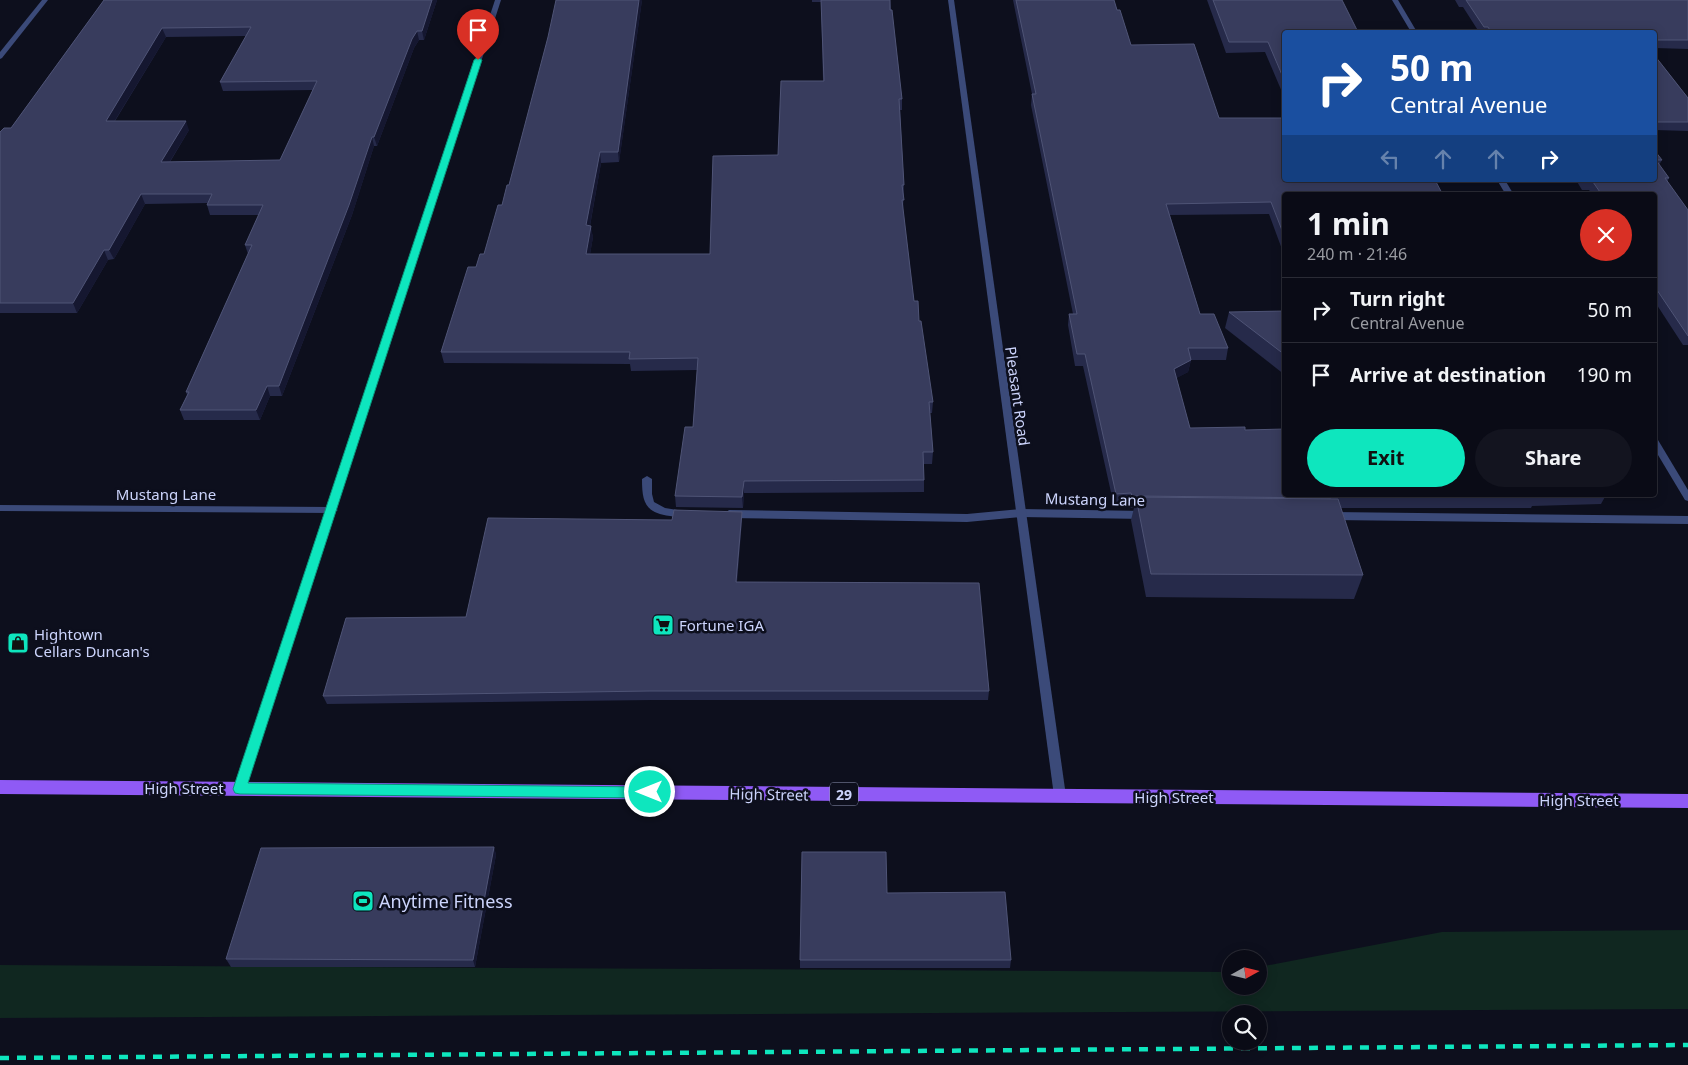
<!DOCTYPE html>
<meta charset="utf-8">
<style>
:root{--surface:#0a0b16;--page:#13141f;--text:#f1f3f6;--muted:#999ba1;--line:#2a2b35;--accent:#0ee6be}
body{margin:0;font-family:"Noto Sans",sans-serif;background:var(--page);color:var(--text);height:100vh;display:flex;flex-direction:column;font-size:19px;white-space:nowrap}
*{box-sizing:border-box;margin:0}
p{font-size:16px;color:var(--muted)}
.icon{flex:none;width:28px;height:28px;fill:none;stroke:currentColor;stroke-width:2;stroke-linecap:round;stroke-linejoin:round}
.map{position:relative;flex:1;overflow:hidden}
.sheet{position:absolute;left:1282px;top:192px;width:375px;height:305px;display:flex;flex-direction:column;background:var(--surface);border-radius:5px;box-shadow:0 2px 12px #0003,0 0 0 1px var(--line)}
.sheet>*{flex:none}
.top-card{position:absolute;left:1282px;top:30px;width:375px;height:152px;border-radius:5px;box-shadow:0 2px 12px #0003,0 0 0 1px var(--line);background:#1a4fa0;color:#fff;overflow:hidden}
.needle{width:32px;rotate:82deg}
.buttons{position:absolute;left:1222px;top:950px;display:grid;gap:10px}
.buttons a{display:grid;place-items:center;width:45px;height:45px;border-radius:50%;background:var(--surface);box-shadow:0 2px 12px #0003,0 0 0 1px var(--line);font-size:25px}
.pin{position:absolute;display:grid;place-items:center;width:42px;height:42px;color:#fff;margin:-51px -21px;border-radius:50% 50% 50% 0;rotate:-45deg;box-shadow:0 0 5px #0007}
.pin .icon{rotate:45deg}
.me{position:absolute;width:55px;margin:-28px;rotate:270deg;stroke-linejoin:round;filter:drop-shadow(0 0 4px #0008)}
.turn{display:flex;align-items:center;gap:18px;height:105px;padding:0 25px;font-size:22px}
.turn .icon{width:65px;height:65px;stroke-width:2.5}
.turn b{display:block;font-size:35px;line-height:42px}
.lanes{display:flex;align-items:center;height:48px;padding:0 25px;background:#0003;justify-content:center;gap:25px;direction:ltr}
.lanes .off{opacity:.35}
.round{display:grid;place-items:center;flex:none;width:52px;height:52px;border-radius:26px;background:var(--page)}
.summary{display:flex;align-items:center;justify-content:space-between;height:85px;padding:0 25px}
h1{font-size:30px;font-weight:700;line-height:38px}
.button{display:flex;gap:10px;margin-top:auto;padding:10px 25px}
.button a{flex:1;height:58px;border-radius:30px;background:var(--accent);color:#111;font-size:20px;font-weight:700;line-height:58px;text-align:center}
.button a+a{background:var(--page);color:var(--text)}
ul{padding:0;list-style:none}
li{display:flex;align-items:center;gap:15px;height:65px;padding:0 25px;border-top:1px solid var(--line)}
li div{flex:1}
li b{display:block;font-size:19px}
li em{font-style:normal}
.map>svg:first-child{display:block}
</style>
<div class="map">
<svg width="1688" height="1065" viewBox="0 0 1688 1065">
<rect width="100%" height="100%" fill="#0d0f1d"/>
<path fill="#102720" d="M1688,930V1009L0,1018V965L1231,972V986H1259V967L1442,932Z"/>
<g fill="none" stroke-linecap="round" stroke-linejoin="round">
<g fill="#3b4a79" fill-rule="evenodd">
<path d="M647,476L652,479V494L654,502L665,508L690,512L692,514L690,516C684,518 677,517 670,516C645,513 642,502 642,479Z"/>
<path d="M0,505L333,507L338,510L333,513L0,511Z"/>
<path d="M1021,509L1145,511L1150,515L1145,519L1021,517L967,522L729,518L724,514L729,510L967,514Z"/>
<path d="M1332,512L1688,516V524L1332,520L1327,516Z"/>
</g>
<g fill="#3b4a79" fill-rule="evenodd">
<path d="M42,0H48L2,58L0,59V52Z"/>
<path d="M495,0H501L246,789L244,792L240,794L236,792L234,789Z"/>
<path d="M948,0H954L1066,796L1064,800L1060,801L1056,800L1054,796Z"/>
<path d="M1392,0H1398L1417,32H1411Z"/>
<path d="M1497,180H1505L1514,195H1506Z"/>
<path d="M1655,439L1658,440L1688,490V501L1685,500L1655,450Z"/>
</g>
<path fill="#8f5af5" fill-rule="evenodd" d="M0,780L1688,794V808L0,794Z"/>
<path stroke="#0ee6be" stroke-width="4.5" stroke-dasharray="9 8" stroke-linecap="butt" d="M0,1058L1688,1045"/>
</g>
<g fill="#262a4a" fill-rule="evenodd">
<path d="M104,0H437L424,40H419L414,48L377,146H374L352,215L282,396H270L260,420H184L180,410L187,395L186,392L248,254L245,245L259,215H210L207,205L208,203L145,204L114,259L108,260L77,313H0V132L11,128ZM246,36L220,82L223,91L313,90L280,160L170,162L189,130L115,121L166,37Z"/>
<path d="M642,0L619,162L601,163L590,226L593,237L590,254H710L778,155L823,81L821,2H812V0H890L902,99V110H900L904,185L903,211L914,301L919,321L933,402L932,413H930L933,452L932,464H924V492L744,493L743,508L676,507L675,496L693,427L697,370L631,371L630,364L444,363L441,352L476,267L484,254L502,205Z"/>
<path d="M1013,0H1114L1117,10L1131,45L1219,118L1285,195V252H1283L1269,214L1170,215L1200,314L1228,348L1226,360H1191L1188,372L1176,378L1190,428L1245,430L1285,495H1606L1601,504L1532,506L1531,508H1341L1363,575L1354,599L1146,597L1131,520L1134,508H1129V505L1114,506L1083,366H1075L1068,325L1069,314H1073L1031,105L1032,94Z"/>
<path d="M1207,0H1342L1285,32V99L1265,52L1226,53Z"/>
<path d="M1455,0H1688V49L1655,48V32H1479L1463,7H1459Z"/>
<path d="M1655,56L1688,98V131L1655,130Z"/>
<path d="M1655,151L1662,160L1659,165L1669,178L1667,182L1688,210V345H1683L1655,302V195H1593L1589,190H1582L1576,180H1655Z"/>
<path d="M1285,311V375L1225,328L1229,312Z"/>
<path d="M672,520H742L737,582L989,691L988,700H652L327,704L323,696L466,617Z"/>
<path d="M494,847L496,855L475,967H231L226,959Z"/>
<path d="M887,893L1011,960L1010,968H800V960Z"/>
</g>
<g fill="#151730">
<path d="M432,0H437L424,40L422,31Z"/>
<path d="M639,0H642L619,162L618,152Z"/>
<path d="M162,28L166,37L109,130L106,121Z"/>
<path d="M417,31L419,40L414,48L377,146L374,137L412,39Z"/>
<path d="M186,121L189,130L164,171L161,162Z"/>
<path d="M372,137L374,146L352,215L282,396L279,386Z"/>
<path d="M600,152L601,163L588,236L586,225Z"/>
<path d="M141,194L145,204L114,259L109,250Z"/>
<path d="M591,226L593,237L588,266L586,254Z"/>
<path d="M104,250L108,260L77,313L73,303Z"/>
<path d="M1191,360L1188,372L1171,381L1174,369Z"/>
<path d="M267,386L270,396L260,420L256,410Z"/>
<path d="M744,481V493L743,508L742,497Z"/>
<path d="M742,512V520L736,590V582Z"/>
<path d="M494,847L496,855L475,967L473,960Z"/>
</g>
<g fill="#383c5d" stroke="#4f5476" fill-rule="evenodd">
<path d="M104,0H432L422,31H417L412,39L374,137H372L349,205L279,386H267L256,410H180L189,392H186L252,245H245L263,205H207L212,194H141L109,250H104L73,303H0V132L4,128H11ZM251,27L220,82L317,81L280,160L161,162L186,121H106L162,28Z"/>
<path d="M556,0H639L618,152H600L586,225L591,226L586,254H710L713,156L778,155L781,81H824L821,0H890V10H892L902,99H899L904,185H902L904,200H902L914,301H918L919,321H921L933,402H929L933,452H923L924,480L744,481L742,497L675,496L685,427H693L698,358L629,359L630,352H441L468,267H476L480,254H484L498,205H502L507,185H509L548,37Z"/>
<path d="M1016,0H1114L1117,10H1120L1131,45L1194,44L1219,118H1285V180H1435L1443,195H1285V238L1271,202L1166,204L1200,314H1214L1228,348H1188L1191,360L1174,369L1190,428L1245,427V430L1285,429V495H1536L1537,496H1330L1331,498L1132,496L1131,493L1116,494L1085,354H1077L1069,314H1077L1032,94H1036Z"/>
<path d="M1213,0H1342L1358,32H1285V82L1268,42H1229Z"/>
<path d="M1466,0H1688V40H1655V32H1491L1488,27H1484Z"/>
<path d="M1655,56L1688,98V122H1655Z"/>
<path d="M1655,151L1662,160H1656L1669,178H1665L1688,210V336L1655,287V195H1602L1593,182H1586L1585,180H1655Z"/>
<path d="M1285,311V355L1229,312Z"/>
<path d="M1136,497L1338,499L1363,575L1151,574Z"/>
<path d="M674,510L742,512L736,582L979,583L989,691H650L323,696L346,618L466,617L488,518L672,520Z"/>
<path d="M494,847L473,960L226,959L261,848Z"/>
<path d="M802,852H886L887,893L1005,892L1011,960H800Z"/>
</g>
<path fill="#0ee6be" stroke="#09967c" d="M478,57L482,60L248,783L650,787L655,789L657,792L655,796L650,798L240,794L235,793L233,789L474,60Z"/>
<defs>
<g id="supermarket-square" transform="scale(1.125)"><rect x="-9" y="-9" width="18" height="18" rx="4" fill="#0ee6be" stroke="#0d0f1d"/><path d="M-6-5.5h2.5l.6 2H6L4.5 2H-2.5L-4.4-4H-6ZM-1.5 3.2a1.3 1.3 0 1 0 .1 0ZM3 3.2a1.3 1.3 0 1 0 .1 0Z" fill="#111"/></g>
<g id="shop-square" transform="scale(1.125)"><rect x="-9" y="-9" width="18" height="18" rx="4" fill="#0ee6be" stroke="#0d0f1d"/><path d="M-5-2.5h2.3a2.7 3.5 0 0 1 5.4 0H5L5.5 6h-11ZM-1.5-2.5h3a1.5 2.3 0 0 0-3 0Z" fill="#111"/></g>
<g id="stadium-square" transform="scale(1.125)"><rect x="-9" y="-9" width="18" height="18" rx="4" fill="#0ee6be" stroke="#0d0f1d"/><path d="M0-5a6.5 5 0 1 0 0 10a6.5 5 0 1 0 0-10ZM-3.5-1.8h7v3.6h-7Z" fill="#111"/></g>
</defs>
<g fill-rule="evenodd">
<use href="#supermarket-square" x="663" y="625"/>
<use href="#shop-square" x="18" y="643"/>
<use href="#stadium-square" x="363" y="901"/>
</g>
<g text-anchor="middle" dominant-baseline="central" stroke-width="5" stroke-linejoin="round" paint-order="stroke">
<rect fill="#0d0f1d" stroke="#9399b9" stroke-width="1" x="830" y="782.5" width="28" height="23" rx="4"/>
<g font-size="14" font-weight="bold" fill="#ccd4fc">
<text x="844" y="794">29</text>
</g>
<g font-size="15" fill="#ccd4fc" stroke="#0d0f1d">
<text transform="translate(1018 396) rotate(82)">Pleasant Road</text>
<text x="166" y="494">Mustang Lane</text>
<text transform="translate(1095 499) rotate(1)">Mustang Lane</text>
<text x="184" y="788">High Street</text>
<text transform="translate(769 794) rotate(1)">High Street</text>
<text x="1174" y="797">High Street</text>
<text x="1579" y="800">High Street</text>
</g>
<g font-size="15" fill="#ccd4fc" stroke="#0d0f1d" text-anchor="start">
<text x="679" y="625">Fortune IGA</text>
<text x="34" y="634">Hightown<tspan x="34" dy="17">Cellars Duncan's</tspan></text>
</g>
<g font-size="18" fill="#ccd4fc" stroke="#0d0f1d" text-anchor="start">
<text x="379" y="901">Anytime Fitness</text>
</g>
</g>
</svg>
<div class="buttons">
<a><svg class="needle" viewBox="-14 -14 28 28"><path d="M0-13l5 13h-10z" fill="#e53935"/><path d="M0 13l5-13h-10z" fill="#999ba1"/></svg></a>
<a><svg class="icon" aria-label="search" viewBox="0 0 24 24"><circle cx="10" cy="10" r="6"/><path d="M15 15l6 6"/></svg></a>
</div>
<div class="pin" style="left:478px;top:60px;background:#d93025"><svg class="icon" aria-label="arrive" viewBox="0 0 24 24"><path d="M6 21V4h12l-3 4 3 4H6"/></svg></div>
<svg class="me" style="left:650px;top:792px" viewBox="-20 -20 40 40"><circle r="17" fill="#0ee6be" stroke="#fff" stroke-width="3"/><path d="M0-11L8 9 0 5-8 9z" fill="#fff"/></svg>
<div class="top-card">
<div class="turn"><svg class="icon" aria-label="right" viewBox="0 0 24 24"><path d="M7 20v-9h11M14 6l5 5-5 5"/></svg><div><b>50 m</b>Central Avenue</div></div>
<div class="lanes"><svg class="icon off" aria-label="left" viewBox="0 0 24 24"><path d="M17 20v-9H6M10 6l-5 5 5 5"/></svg><svg class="icon off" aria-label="ahead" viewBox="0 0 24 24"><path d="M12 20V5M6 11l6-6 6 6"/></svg><svg class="icon off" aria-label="ahead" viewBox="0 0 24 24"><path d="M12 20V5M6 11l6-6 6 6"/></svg><svg class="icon" aria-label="right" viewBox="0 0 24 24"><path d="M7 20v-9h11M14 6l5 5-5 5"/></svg></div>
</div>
<section class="sheet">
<div class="summary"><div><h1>1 min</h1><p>240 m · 21:46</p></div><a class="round" style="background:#d93025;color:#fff"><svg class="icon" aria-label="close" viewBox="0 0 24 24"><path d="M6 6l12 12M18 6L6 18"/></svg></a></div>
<ul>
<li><svg class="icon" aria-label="right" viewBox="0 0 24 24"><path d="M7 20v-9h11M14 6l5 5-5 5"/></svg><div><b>Turn right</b><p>Central Avenue</p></div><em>50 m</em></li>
<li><svg class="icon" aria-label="arrive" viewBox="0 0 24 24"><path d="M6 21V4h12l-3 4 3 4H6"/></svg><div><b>Arrive at destination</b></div><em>190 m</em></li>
</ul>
<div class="button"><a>Exit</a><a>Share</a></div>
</section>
</div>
